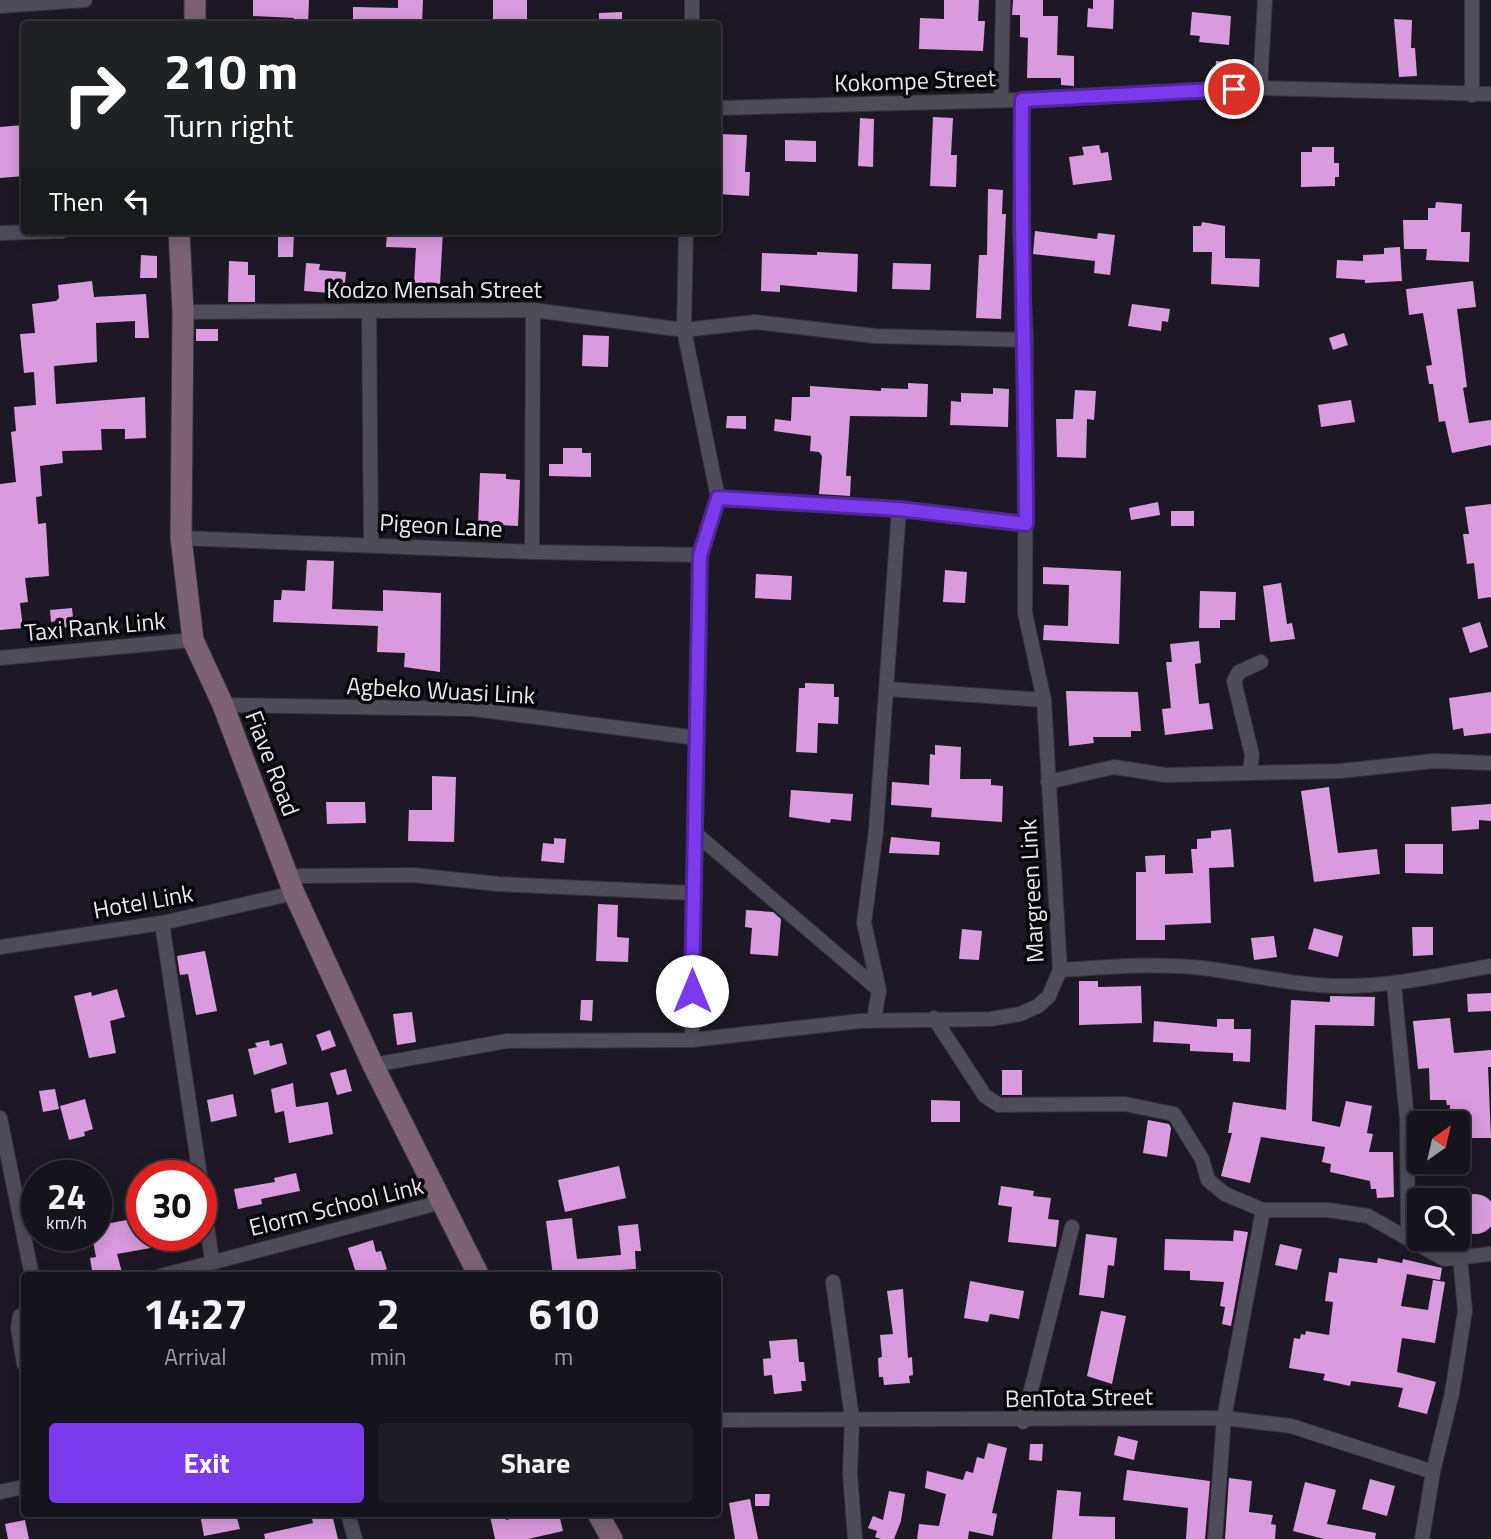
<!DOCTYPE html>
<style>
:root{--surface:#15131b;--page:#1e1c24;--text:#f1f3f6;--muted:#9d9ea3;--line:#34323a;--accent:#7c3aed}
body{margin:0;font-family:"Titillium Web",sans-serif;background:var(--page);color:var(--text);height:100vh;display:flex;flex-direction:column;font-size:26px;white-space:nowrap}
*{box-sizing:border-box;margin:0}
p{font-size:23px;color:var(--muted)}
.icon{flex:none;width:38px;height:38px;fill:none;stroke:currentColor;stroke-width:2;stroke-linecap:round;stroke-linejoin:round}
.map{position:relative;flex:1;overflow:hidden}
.panel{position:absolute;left:21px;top:1272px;width:700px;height:245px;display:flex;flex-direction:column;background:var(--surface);border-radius:7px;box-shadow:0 4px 18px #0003,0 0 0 2px var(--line)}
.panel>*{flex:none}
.guide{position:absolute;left:21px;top:21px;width:700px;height:214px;border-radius:7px;box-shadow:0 4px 18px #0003,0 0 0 2px var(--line);background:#202124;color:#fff;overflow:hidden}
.needle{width:46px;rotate:34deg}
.fabs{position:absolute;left:1407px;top:1111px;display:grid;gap:14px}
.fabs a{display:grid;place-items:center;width:63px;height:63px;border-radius:7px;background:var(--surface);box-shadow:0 4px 18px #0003,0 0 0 2px var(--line);font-size:35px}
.speed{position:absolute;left:21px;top:1160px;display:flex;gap:14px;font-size:35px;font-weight:700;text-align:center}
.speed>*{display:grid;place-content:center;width:91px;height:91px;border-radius:50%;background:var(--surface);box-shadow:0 4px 18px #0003,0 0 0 2px var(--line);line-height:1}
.speed small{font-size:18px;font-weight:400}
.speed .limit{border:10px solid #d22;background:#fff;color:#111}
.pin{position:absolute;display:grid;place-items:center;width:60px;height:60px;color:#fff;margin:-30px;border:4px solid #fff;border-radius:50%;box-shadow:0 2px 7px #0007}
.me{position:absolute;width:77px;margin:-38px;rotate:0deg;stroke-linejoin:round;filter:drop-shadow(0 0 5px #0008)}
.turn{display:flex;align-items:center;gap:24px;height:147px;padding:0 28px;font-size:32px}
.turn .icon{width:91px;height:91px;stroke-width:2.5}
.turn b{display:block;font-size:49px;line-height:60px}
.then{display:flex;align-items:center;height:66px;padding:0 28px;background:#0003;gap:14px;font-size:26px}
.eta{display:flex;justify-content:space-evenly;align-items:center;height:119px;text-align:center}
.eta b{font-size:42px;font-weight:700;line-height:49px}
.primary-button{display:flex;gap:14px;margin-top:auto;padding:14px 28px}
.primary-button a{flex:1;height:80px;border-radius:7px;background:var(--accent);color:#fff;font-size:28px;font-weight:700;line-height:80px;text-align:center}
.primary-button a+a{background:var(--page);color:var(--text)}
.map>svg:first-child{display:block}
</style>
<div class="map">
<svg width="1491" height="1539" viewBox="0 0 1491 1539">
<rect width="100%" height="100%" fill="#1c1924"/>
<g fill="#d99bde">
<path d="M253,0H309L308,24H293L294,18L253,16Z"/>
<path d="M398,0H423L422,24H353V7L398,8Z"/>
<rect x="493" y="0" width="34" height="24"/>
<path d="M944,0H979L978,21H985L983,51L919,49L920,18L944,19Z"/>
<path d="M1013,0H1043V16H1058L1057,55L1074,56V86L1061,85V78H1027L1028,38L1020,37V15H1012Z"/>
<path d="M1093,0H1114L1113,29L1087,27L1088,8L1093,9Z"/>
<path d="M622,12V24H599V13Z"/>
<path d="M1192,12L1231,16L1229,45L1199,42L1200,36L1190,35Z"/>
<path d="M1394,19L1412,20L1411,48H1415L1417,76L1399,77Z"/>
<path d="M1216,61L1241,63L1240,77L1215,74Z"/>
<path d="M933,117L953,118L951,155H957L956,187L930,186Z"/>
<path d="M860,118L874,119L873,167L858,166Z"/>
<path d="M24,125V176L0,178V127Z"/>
<path d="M718,134L747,135L745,172H750L749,196L718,194Z"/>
<path d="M785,140L816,141V162L785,161Z"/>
<path d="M1099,145L1101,153L1108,152L1112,180L1073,185L1069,157L1084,155L1082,147Z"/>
<path d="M1312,147H1334V163H1339V177H1335V186L1301,187V152H1312Z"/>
<path d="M988,189L1003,190L1002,214H1006L1001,319L976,318L979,255H987Z"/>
<path d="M1436,202L1462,204L1461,232H1470L1469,262L1426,260L1427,249H1404L1403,220H1428V208H1435Z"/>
<path d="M1202,222L1225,226V258L1260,259L1259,287L1211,284L1212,252H1193V226H1201Z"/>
<path d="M387,231H443L440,284L414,283L416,248L386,247Z"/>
<path d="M1035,231L1097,239L1098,233L1115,235L1110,275L1094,273L1095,261L1033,254Z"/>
<path d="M278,233H294L293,257H278Z"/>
<path d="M1400,247L1402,281L1365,283V280L1336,278L1337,260L1363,261V255L1384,254V248Z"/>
<path d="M817,252L858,254L857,292L780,285V292L761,291L762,253L817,255Z"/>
<path d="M141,255L157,256V278H140Z"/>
<path d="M229,261L248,262V275H255V302H228Z"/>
<path d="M306,263L320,264L319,270L346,272L344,294L304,291Z"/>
<path d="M893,263L931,264L930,290L892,289Z"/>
<path d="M92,281L94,297L146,294L149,338H135V321L96,323L97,362L54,366L56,404L145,397L146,438L125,439V429H101L102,450L62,451L63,463L40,466L42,496L36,497L38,524L46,523L49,576L25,578L28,602L20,603L23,628L0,630V484L16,482L11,432L16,431L14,407L36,405L34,372L24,373L20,334L35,333L32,304L56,301L59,298L58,285Z"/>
<path d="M1473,281L1476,307L1457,309L1467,387L1463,388L1469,423L1491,420V445L1452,453L1445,421L1439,422L1433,384H1429L1426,366L1432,365L1423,313L1409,315L1406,289Z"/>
<path d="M1132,304L1170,309L1168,322L1162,321L1161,331L1128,326Z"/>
<rect x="196" y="329" width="22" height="12"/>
<path d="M1344,333L1348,345L1333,350L1329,338Z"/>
<path d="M583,335L609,336L608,367L582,366Z"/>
<path d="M908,383L928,384L927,417L850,416L846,476H851L850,496L819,494L822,456L819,452L810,451L811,436L774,431L775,419L791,421L792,397H810V386L881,391V388L908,389Z"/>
<path d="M993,388L1009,389L1008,427L950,425L951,401L961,402V393L993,394Z"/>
<path d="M1075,390L1096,391L1094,420L1087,419L1086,458L1057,457L1056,419H1073Z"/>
<path d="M1351,400L1355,422L1321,427L1318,405Z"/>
<path d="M727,416H746V429L726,428Z"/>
<path d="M563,448H582V453H591V477L549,476V464H563Z"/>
<path d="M480,473L506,474V479L520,480L518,526L478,524Z"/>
<path d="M1158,502L1160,515L1131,520L1129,508Z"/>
<path d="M1491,504V597L1478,599L1474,563L1467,564L1463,534H1469L1465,507Z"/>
<rect x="1171" y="511" width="23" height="15"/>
<path d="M307,560L334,561L332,609L383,611V590L441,593L440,672L404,667L405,653L377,652L378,626L273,622L274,600H281L282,590L305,591Z"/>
<path d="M1043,567L1121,571L1119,644L1043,640L1044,625L1068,626L1069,585L1043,584Z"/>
<path d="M945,570L967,572L965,603L943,602Z"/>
<path d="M756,574L792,576L791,600L755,598Z"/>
<path d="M1281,583L1287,624L1292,623L1295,639L1270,642L1263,586Z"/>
<path d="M1200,591L1236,592L1235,620H1220V628H1199Z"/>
<path d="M72,608L74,627L57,628L56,621L51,622L50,610Z"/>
<path d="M1480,622L1488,647L1470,653L1462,628Z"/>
<path d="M1199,641L1201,663L1195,664L1199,704L1209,703L1213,729L1165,735L1162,709L1171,708L1166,662H1172L1170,644Z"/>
<path d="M805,683L834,684V697H839L838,724L818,723L817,753L796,752L799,688H805Z"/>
<path d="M1066,691L1138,692L1141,731H1131V737H1093L1094,743L1069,746Z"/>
<path d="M1491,692V733L1464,736L1463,728L1453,730L1449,698Z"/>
<path d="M935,745L961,747L960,779H991V785L1003,786L1002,822L931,817L932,808L891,805L892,782L929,785L930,754L935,755Z"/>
<path d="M432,776L456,777L454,842L408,841L409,810H432Z"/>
<path d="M1329,787L1338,853L1377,849L1380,874L1314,882L1301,791Z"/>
<path d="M791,790L853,794L851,821L831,819L830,823L789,817Z"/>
<path d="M326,802H365L366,823L327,824Z"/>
<path d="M1491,804V821L1479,820V829L1452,831L1451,807Z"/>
<path d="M1231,829L1234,867L1209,868L1211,923L1165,925V940H1136V872H1146L1145,856L1165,855V874L1193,873L1191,849H1197V839L1211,838V831Z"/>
<path d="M891,837L940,842L939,855L889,853Z"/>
<path d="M554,838L566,839L564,863L541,861L543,843L554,844Z"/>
<path d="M1405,844H1443V874L1405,873Z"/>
<path d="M598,904L618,905L617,937L629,938L628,962L596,961Z"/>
<path d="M746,910L773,912L781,919L778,956L750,954L752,928L745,927Z"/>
<path d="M1412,927H1433V955L1413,956Z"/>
<path d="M1314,928L1343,936L1338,957L1308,949Z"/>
<path d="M962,929L982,931L979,960L959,959Z"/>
<path d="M1274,936L1277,957L1254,960L1251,938Z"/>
<path d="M205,951L217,1011L196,1015L188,974L180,975L177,956Z"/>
<path d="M1079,981H1098V987L1141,986L1142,1023L1079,1025Z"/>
<path d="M117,989L125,1017L110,1021L116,1053L89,1058L74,996L91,992L92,996Z"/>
<path d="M1491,993V1011L1468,1012L1467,994Z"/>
<path d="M1330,996L1375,997L1374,1026L1315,1025L1312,1121L1340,1127L1346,1101L1372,1106L1367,1133L1373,1134L1369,1152H1393L1394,1197L1377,1198L1376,1189H1371L1370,1181L1330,1172L1331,1164L1322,1162L1325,1147L1261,1137L1250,1183L1221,1176L1232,1133H1228L1233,1102L1286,1110L1291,1000L1330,1002Z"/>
<path d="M581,1000H593L592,1021L580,1020Z"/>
<path d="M412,1012L416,1042L397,1045L393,1014Z"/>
<path d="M1450,1018L1454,1053L1491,1050V1067H1488L1491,1138H1458V1124H1450V1105H1447L1446,1100H1430L1429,1068L1418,1069L1413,1021Z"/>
<path d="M1217,1019H1234V1029H1251L1250,1062L1233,1061V1053L1190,1051V1044L1153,1042L1154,1021L1217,1027Z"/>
<path d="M330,1030L336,1046L322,1051L316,1035Z"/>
<path d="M269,1040L270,1046L282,1043L287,1064L254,1075L248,1049L257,1047L255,1043Z"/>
<path d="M346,1069L352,1091L337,1095L330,1073Z"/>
<rect x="1002" y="1070" width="20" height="25"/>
<path d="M293,1083L296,1107L328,1102L333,1134L289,1143L284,1111L275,1113L271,1089Z"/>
<path d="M55,1089L59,1109L43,1112L39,1091Z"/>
<path d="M233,1094L237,1116L211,1122L207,1100Z"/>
<path d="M85,1099L93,1129L84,1132L85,1136L69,1140L60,1106Z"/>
<path d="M931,1100L960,1101V1122H931Z"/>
<path d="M1148,1120L1169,1124L1171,1128L1167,1157L1143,1153Z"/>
<path d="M619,1166L626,1198L565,1212L558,1180Z"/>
<path d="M296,1173L300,1191L261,1199L262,1204L238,1209L234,1189L275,1182L274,1178Z"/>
<path d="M103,1180L111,1223L142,1217V1236H183L184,1242L117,1254L123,1276H93L90,1258L96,1257L92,1236H96V1181Z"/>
<path d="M1001,1186L1034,1191L1033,1196L1051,1198L1048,1219L1059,1220L1056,1247L1008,1242L1012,1207L998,1205Z"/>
<circle cx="1475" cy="1214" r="20"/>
<path d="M572,1218L577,1259L621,1255L618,1226L638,1224L641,1251H635L636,1269L603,1271V1276H553L546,1221Z"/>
<path d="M1234,1230L1248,1232L1231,1326L1222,1324L1225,1307L1220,1306L1224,1282L1190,1280V1271L1164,1270L1165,1239L1233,1241Z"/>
<path d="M1086,1234L1117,1238L1114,1266L1108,1265L1104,1298L1079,1295Z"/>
<path d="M373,1240L376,1252L381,1251L387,1269L382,1271L384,1276H357L348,1248Z"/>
<path d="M1280,1244L1302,1249L1297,1270L1275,1265Z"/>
<path d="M1339,1258L1377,1263L1378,1258L1402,1263L1403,1259L1442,1268L1440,1280L1407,1274L1401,1306L1428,1310L1433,1280L1445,1282L1435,1343L1402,1338L1397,1372L1436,1382L1427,1414L1398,1407L1403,1388L1351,1381L1350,1386L1323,1380L1325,1374L1289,1368L1294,1338L1300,1339L1301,1334L1305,1335L1306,1331L1329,1335L1333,1302L1325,1301L1329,1272L1337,1273Z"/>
<path d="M970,1281L1024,1291L1019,1319L990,1314L988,1322L964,1318Z"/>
<path d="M903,1289L908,1358L912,1357L913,1375L909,1376L910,1383L884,1385L883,1377H879L878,1358L882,1357L880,1335L893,1334L887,1291Z"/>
<path d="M1101,1311L1126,1316L1112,1384L1087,1376Z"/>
<path d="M797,1339L799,1362H804L806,1381H801L802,1391L774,1394L772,1375L764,1376L763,1359L771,1358L769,1341Z"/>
<path d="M1118,1436L1138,1441L1134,1460L1114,1455Z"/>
<path d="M988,1443L1007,1448L992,1513L997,1514L993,1536L969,1531L968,1539H917L919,1524L939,1526L946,1494L925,1488L927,1471L963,1480L966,1471L973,1473L977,1457L984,1459Z"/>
<path d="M1030,1444H1043L1042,1461L1029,1460Z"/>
<path d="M1127,1470L1210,1481L1205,1539H1186L1188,1508L1123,1500Z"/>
<path d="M1229,1478L1252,1481L1249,1512L1273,1515L1271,1524L1276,1525L1275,1539H1225Z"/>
<path d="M1370,1479L1395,1486L1387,1516L1362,1509Z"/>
<path d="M1305,1482L1336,1490L1327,1524L1376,1533L1375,1539H1324L1293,1531Z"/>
<path d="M1057,1490L1081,1492L1079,1516L1115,1517V1539H1052Z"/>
<path d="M889,1491L905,1494L901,1521L894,1539H881L875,1537L877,1531L868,1528L873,1516L883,1520Z"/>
<path d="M755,1494H770L769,1506H755Z"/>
<path d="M750,1499L758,1539H735L729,1503Z"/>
<path d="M200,1514H236L240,1529L204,1536Z"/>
<path d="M311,1514H332L338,1539H265L264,1534L313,1523Z"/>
<path d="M504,1514L506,1520L531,1514H559L563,1531L528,1539H495L490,1516Z"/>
<path d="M25,1520L29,1539H8L5,1524Z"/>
</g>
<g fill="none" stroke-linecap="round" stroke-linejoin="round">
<g stroke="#34323a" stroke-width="16">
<g id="street">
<path d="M692,0V24"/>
<path d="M0,6L85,0"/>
<path d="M1260,88L1265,0"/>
<path d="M1472,95V0"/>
<path d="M1001,100L1003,0"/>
<path d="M718,108L1022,100L1260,88L1491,94"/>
<path d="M686,231L684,330L718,498L700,555L692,1040"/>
<path d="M0,233L63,231"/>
<path d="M369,311L371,545"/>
<path d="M183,312L533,310L684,330L755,322L875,336L1026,340"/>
<path d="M718,498L899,509L1026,524"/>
<path d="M181,538L532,552L700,555"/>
<path d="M532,552L533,310"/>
<path d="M0,658L193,640"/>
<path d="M888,689L1044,700"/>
<path d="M223,705L473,709L697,738"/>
<path d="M1250,773L1252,755L1234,681L1239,672L1261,662"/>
<path d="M1048,782L1114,767L1166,775L1340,771L1434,761L1491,763"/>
<path d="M695,833L879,990"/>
<path d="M288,876L413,875L499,884L693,893"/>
<path d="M162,923L200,1176"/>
<path d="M0,947L162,923L294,893"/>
<path d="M1060,970C1109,967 1161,962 1210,969C1255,975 1297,986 1343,986C1394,986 1441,975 1491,966"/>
<path d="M1394,985L1407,1119L1408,1236"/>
<path d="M934,1018L985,1096L999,1105L1125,1104L1174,1114L1202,1159L1208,1180L1225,1194L1263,1210H1328L1368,1216L1444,1259L1491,1254"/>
<path d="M874,1020L879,990L864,923L876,830L899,509"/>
<path d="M373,1065L507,1041L692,1040L860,1021L991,1019L1020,1014L1038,1006L1049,996L1060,970L1044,700L1025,613L1026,340L1020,231L1022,100"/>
<path d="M0,1118L32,1276"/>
<path d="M201,1183L212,1261"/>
<path d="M161,1276L442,1202"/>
<path d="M833,1282L852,1418L850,1474L855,1539"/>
<path d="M24,1315L20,1316L18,1328L24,1364"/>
<path d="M718,1420L1224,1418L1291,1426L1433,1472"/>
<path d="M1023,1422L1072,1227"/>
<path d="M0,1492L24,1487"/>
<path d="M348,1514L355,1539"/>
<path d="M1215,1539L1224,1418L1263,1210"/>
<path d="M1422,1539L1433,1472L1452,1393L1465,1311L1460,1257"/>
</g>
</g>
<g stroke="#34323a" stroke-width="23">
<g id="secondary">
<path d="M195,24V0"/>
<path d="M179,231L183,312L181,538L193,640L223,705L294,893L373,1065L479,1276"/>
<path d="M598,1514L612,1539"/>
</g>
</g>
<use href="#street" stroke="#4f4c59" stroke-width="14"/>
<use href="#secondary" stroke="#7b6372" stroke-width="21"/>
</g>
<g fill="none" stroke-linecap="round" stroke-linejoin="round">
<g stroke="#51269a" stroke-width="18">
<path id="route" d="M692,991L700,555L718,498L899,509L1026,524C1026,383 1020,241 1022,100L1234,89"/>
</g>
<use href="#route" stroke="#7c3aed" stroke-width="12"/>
</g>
<g text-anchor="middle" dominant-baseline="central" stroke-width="7" stroke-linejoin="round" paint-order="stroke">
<g font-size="24" fill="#e8e6ee" stroke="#060509">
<text transform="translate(915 80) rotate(-2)">Kokompe Street</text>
<text x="434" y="289">Kodzo Mensah Street</text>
<text transform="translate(441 525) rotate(3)">Pigeon Lane</text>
<text transform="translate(95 626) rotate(-5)">Taxi Rank Link</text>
<text transform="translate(441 690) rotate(3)">Agbeko Wuasi Link</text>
<text transform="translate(273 763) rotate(69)">Fiave Road</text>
<text transform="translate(1031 891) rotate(-93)">Margreen Link</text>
<text transform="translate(143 901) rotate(-10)">Hotel Link</text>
<text transform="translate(336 1206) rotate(-14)">Elorm School Link</text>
<text transform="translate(1079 1397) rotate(-1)">BenTota Street</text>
</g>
</g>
</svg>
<div class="fabs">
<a><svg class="needle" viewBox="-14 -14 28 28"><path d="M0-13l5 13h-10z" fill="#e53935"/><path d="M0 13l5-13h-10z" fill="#9d9ea3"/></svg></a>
<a><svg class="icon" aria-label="search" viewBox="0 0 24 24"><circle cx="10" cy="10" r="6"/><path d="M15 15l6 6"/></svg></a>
</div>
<div class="speed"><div>24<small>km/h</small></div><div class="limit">30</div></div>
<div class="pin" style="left:1234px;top:89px;background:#d93025"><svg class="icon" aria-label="arrive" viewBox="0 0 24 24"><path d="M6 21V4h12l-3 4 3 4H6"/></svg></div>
<svg class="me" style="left:692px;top:991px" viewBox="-20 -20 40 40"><circle r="19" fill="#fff"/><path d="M0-13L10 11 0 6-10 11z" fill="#7c3aed"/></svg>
<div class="guide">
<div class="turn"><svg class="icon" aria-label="right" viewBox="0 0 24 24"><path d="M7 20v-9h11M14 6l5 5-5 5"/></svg><div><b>210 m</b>Turn right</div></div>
<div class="then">Then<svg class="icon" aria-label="left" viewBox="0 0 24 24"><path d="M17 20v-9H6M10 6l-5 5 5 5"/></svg></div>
</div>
<section class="panel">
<div class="eta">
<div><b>14:27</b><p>Arrival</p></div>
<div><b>2</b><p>min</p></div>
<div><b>610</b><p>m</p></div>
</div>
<div class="primary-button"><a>Exit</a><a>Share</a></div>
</section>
</div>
